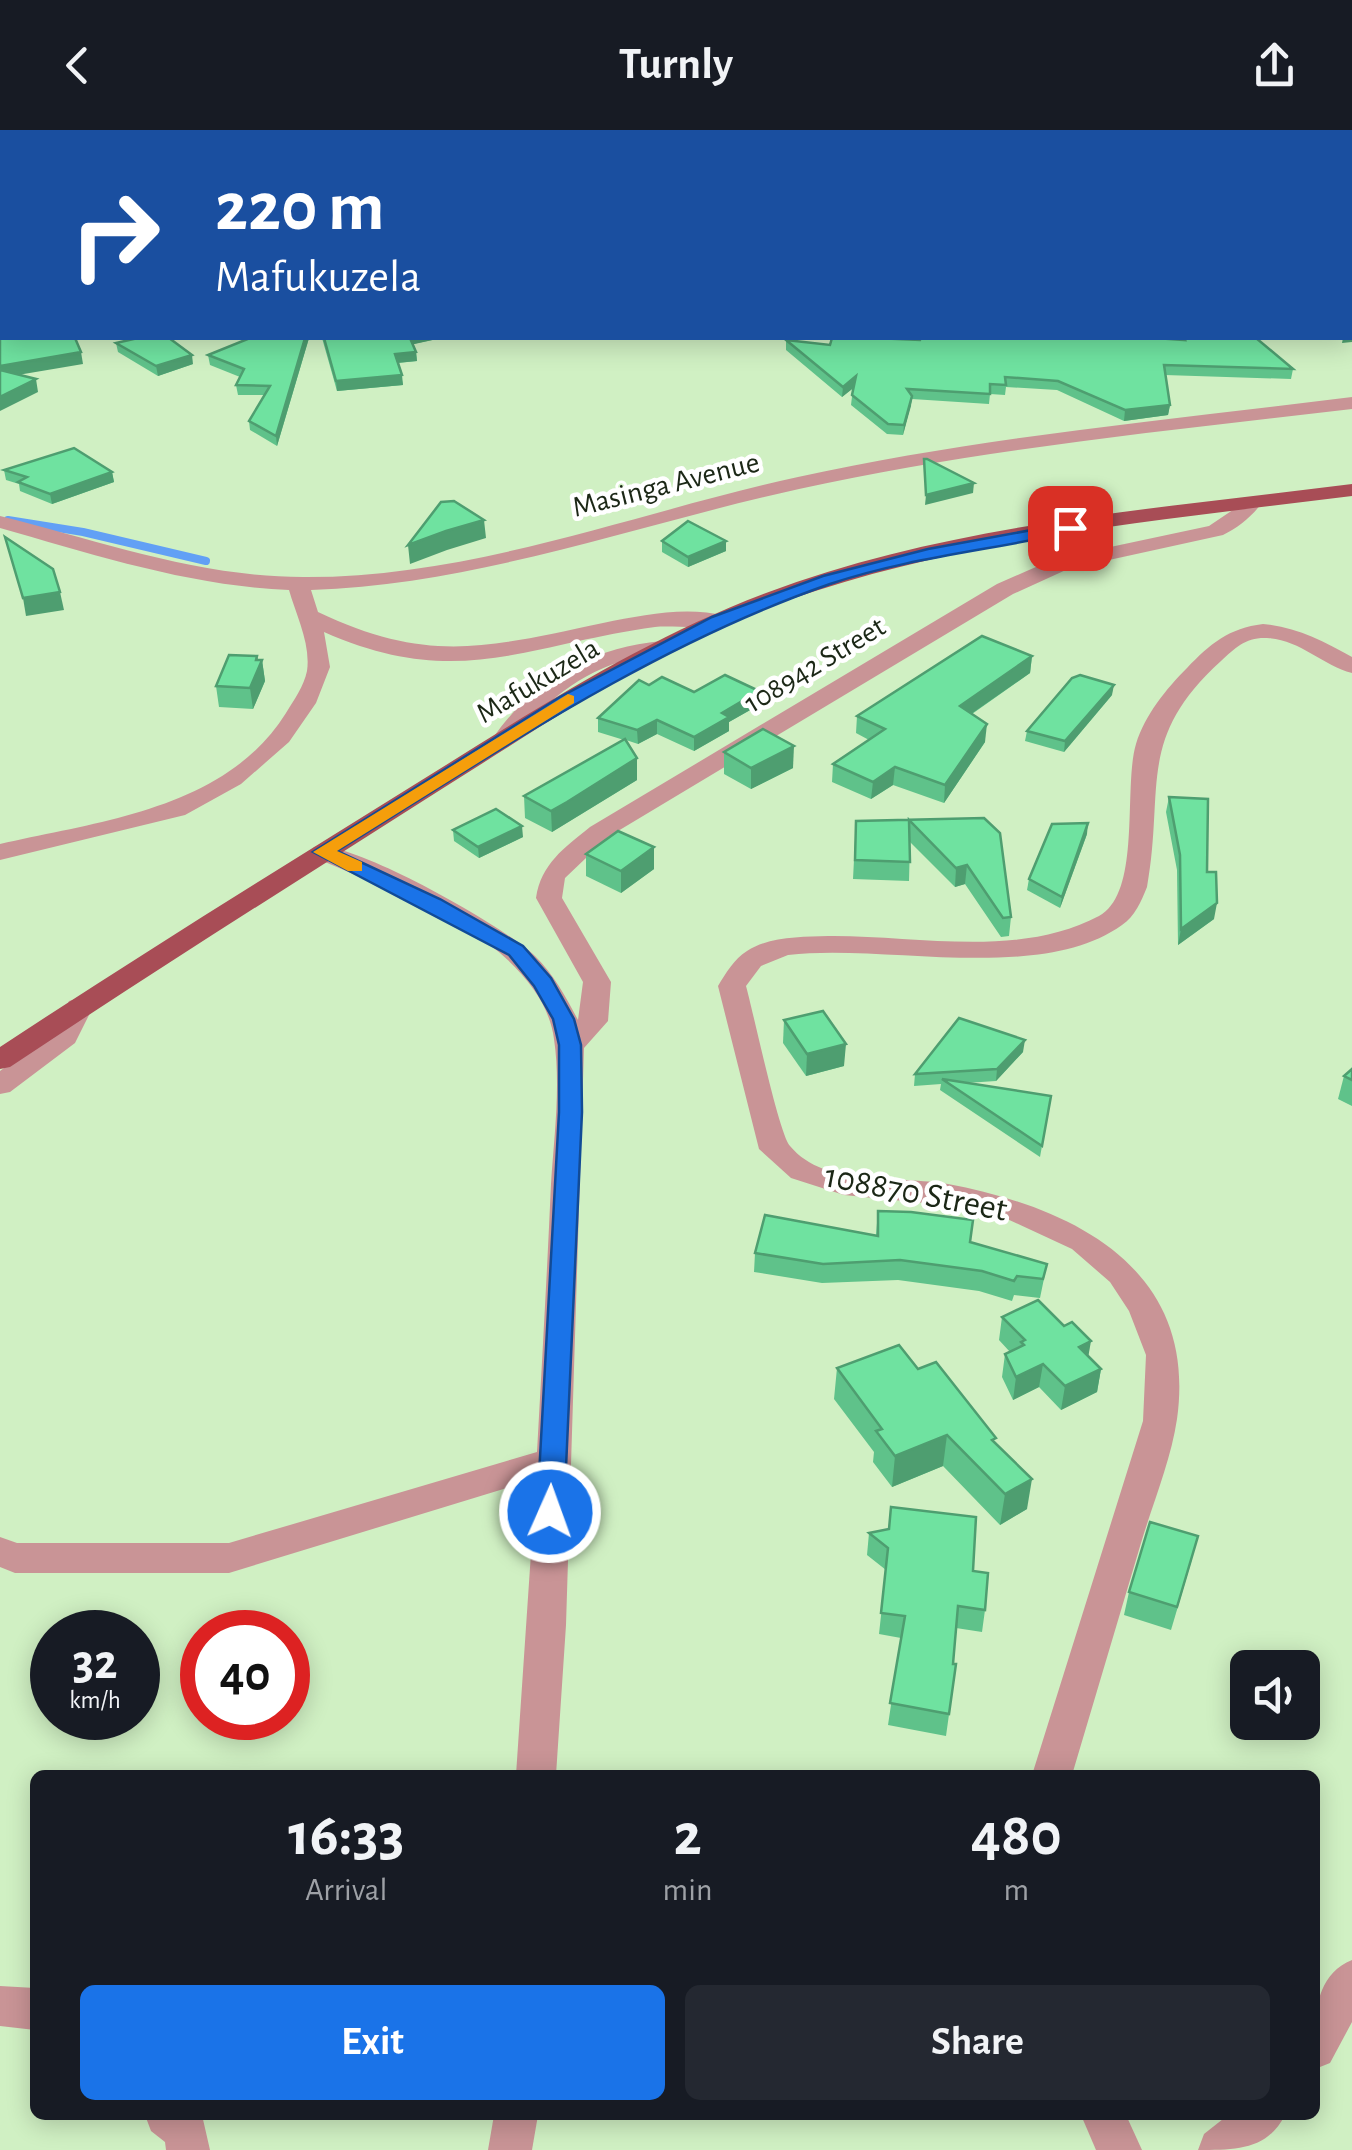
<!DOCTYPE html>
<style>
:root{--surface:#171b24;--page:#242831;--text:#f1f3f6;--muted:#9ea1a6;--accent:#1a73e8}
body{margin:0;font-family:"Alegreya Sans",sans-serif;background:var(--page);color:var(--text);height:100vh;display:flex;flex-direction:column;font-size:38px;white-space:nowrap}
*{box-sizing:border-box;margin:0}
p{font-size:32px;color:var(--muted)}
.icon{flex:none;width:55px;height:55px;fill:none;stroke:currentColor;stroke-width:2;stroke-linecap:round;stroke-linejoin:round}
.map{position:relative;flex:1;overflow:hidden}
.drawer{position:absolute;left:30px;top:1640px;width:1290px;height:350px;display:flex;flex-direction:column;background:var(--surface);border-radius:15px;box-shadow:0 5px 25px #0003}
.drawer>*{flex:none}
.hud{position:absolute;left:0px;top:0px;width:1352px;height:210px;box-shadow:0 5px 25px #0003;background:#1a4fa0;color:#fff;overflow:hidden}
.buttons{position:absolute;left:1230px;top:1520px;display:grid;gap:20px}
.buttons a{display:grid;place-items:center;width:90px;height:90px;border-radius:15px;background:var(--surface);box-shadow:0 5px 25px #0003;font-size:50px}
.speed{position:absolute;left:30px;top:1480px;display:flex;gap:20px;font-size:50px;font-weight:700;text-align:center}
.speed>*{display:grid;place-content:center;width:130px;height:130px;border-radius:50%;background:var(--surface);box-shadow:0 5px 25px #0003;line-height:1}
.speed small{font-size:25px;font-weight:400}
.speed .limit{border:15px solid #d22;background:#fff;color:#111}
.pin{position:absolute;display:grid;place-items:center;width:85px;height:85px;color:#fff;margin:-42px;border-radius:20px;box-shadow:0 5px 15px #0006}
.me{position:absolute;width:110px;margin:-55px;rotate:2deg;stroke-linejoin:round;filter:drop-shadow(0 0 8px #0008)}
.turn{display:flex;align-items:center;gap:35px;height:210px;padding:0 50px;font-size:45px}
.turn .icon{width:130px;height:130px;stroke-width:2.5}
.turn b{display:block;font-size:70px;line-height:85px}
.eta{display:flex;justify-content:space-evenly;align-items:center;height:170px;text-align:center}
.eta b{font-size:60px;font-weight:700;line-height:70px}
.cta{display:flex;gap:20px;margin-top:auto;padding:20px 50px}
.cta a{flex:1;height:115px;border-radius:15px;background:var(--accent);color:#fff;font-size:40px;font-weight:700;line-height:115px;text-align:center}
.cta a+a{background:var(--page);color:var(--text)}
header{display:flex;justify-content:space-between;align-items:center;height:130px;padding:0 50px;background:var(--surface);font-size:45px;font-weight:700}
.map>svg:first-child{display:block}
</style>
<header><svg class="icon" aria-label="back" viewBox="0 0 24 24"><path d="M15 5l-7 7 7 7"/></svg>Turnly<svg class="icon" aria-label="share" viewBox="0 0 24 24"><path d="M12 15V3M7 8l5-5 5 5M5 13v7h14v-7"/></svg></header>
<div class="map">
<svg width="1352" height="2020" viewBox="0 0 1352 2020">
<rect width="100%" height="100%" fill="#d0f0c3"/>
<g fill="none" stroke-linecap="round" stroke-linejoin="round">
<path stroke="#62a0f5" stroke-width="8" d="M8,390L83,402L206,431"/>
<g fill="#c99496" fill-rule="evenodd">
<path d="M972,0H993L995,2H974Z"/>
<path d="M2,65V75L0,76V66Z"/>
<rect x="1350" y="116" width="2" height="11"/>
<path d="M1352,267V279C1167,301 981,319 799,359C635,395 480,454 311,460L318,482C429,535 489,517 603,493C644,485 685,476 726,486L729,491C719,501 673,495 655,497C524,515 458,561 324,502L330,537L316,573L289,612L241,654L185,685L0,730V714C100,691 226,679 286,583C294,570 304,556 307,541C311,514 296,485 289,460C190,456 95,425 0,398V386C100,411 199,447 303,447C473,448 634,383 798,347C980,307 1167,290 1352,267Z"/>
<path d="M1252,367L1262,373C1251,387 1239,397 1223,405L1068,439L1013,464L608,707L565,748L562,768L611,852L608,891L584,918L566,1495L556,1645H516L536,1349L229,1443H15L0,1437V1407L17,1413H229L537,1322C542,1233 547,1144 551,1054C554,1007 561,956 554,909C552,892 544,874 534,860C485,790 389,761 314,727L310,722L314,717C349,708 507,798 535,826C554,845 566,867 578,890L583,852L536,768C541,734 564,718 590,697L997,454L1054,429L1209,396Z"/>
<path d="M1263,494C1296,497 1323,511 1352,527V543C1322,535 1299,509 1267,508C1246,507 1235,518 1221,531C1135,609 1165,658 1147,757C1141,772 1135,786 1122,795C1040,854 884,813 788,825L761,836L746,856C753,881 779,1004 790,1016C826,1059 899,1045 948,1054C1075,1078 1198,1139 1177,1289C1171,1330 1153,1373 1141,1413C1118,1490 1095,1568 1072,1645H1032L1143,1291L1146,1225L1129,1181L1110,1152L1072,1119L1005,1088L944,1075L844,1065L791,1048L759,1019L718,856C726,843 734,829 747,821C770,806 802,807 828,806C916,805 1018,829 1099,786C1142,763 1123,657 1136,614C1145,585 1166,559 1187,538C1210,514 1229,498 1263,494Z"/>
<path d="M661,511L669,513L672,518L669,523C656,526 642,526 629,529C581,542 542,573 513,613L505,615L493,608C533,550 591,518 661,511Z"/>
<path d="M79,868L89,871L93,877L75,913L10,962L0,964V941L53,902L69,871Z"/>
<path d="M1352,1830V1892L1330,1933L1315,1939C1315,1901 1309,1847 1352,1830Z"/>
<path d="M0,1856L35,1858V1900L0,1896Z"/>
<path d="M145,1985H202L210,2020H166L165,2012L151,2001Z"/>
<path d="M494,1985H538L532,2020H488Z"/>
<path d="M1081,1985H1126L1142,2020H1096Z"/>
<path d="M1228,1985H1285C1267,2020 1237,2020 1198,2020L1204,2004Z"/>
</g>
<path fill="#a84d56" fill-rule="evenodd" d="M1352,354V366C1163,390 969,407 788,470C661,514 549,592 437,662C294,753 151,843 10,937L0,939V917C135,828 272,743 409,658C524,587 638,511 766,463C952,393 1157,379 1352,354Z"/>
</g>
<g fill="#5fc28a">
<path d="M107,0H270L265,2H113Z"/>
<path d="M279,0H515L519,2H283Z"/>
<path d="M605,0H785L775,2H615Z"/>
<path d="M830,0H853V2H838Z"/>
<rect x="1070" y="0" width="67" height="2"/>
<path d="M309,208L277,316L250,300L249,291L264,265H238L236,255L240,247L210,235L208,225Z"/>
<path d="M322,208H436L437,209L413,214L416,222L417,231L398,233L403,255L337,261Z"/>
<path d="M1178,208H1256L1293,239L1291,249L1165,245L1170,275L1168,285L1124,291L1057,260L1006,257L1005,265L990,264L989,274L912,269L903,305L887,304L851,275L853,258L842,267L786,220V210L830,215L920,210L1179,209Z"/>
<path d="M116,213L193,234L158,246L118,222Z"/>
<path d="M4,340L112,342L114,352L52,374L20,361L19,354L6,350Z"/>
<path d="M662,411H726V421L688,437L662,422Z"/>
<path d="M257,526L258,530H262L265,551L253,579L219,577L216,556Z"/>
<path d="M1032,526L1030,543L972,584L985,612L944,673L893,655L871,669L832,652L833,634L869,610L856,603L857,586Z"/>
<path d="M649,555L694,562L759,561V575L729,592V601L694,621L657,604L638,614L626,610L637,650L552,702L525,688L524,666L624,610L598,602V588Z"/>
<path d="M1112,565L1064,622L1025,611L1027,601Z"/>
<path d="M724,622L793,638L751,659L724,644Z"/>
<path d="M1169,667L1214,789L1178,815L1177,740L1166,682Z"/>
<path d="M984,688L1011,787L1009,806L1001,807L965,754L955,757L910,712L909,751L853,749L856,691Z"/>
<path d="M453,700L523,707L479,728L454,711Z"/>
<path d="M1087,704L1060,778L1027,760L1029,749Z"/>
<path d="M586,724L654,739L621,763L586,746Z"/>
<path d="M784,890L844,936L806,946L783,913Z"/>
<path d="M1023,922L996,951L966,953L1051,966L1040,1027L940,960L941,954L914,956L915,944Z"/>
<path d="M1352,939V976L1338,969L1344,946Z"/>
<path d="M878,1081L970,1112L1047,1134L1040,1168L1014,1165L1012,1171L979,1161L898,1150L822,1153L754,1142L755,1123L876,1105Z"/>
<path d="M1002,1187L1088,1226L1101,1239L1097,1262L1061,1280L1039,1257L1013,1270L1002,1247L1005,1224L1010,1222L999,1210Z"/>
<path d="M837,1238L918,1239L995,1313L1027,1379L1000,1395L943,1336L892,1357L873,1332L874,1322L834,1269Z"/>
<path d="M869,1403L973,1441L985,1480L982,1502L956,1498L953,1534H956L946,1606L888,1595L901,1508L879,1504L886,1440L867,1425Z"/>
<path d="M1192,1429L1171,1500L1124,1485L1129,1462Z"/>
</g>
<g fill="#4e9e70">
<path d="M72,0H97L90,2H65Z"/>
<path d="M254,0H270L265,2H249Z"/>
<path d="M752,0H785L775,2H742Z"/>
<path d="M1352,202V212L1342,213L1343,208H1350V203Z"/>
<path d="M305,208H309L277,316L276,306Z"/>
<path d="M409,208H436L437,209L410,215Z"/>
<path d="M81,222L83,234L0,248V236Z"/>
<path d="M416,222L417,231L396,233L395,224Z"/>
<path d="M192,225L193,234L158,246L156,236Z"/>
<path d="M402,245L403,255L337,261L336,251Z"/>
<path d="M856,246V256L842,267L843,257Z"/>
<path d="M36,249L38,262L0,281V267Z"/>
<path d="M912,266L911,276L903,305L904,295Z"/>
<path d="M1170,275L1168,285L1124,291L1125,280Z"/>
<path d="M112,342L114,352L52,374L50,364Z"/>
<path d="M974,353L973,363L925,375L926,365Z"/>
<path d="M484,390L486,408L447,420L410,434L408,415L446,401Z"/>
<path d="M726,411V421L688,437V427Z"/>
<path d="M60,462L64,480L26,486L23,468Z"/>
<path d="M257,526L259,538L262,530L265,551L253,579L250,558Z"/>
<path d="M1032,526L1030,543L958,593L960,576Z"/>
<path d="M1114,555L1112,565L1064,622L1065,611Z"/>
<path d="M759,561V575L729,592V601L694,621V607L722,583Z"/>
<path d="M657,590V604L638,614L637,600Z"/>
<path d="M987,594L985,612L944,673L945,655Z"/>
<path d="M794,616L793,638L751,659V638Z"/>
<path d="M637,628V650L552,702L551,681Z"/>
<path d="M895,637L893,655L871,669L873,652Z"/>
<path d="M1088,693L1087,704L1060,778L1062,767Z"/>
<path d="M522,696L523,707L479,728L478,717Z"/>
<path d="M654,717V739L621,763V741Z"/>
<path d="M967,735L965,754L955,757L956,738Z"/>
<path d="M1217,773L1214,789L1178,815L1181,799Z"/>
<path d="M1025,910L1023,922L996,951L997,939Z"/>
<path d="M846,914L844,936L806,946L807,924Z"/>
<path d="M1091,1211L1087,1234L1079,1217Z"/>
<path d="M1043,1234L1039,1257L1013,1270L1016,1247Z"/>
<path d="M1101,1239L1097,1262L1061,1280L1065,1256Z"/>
<path d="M947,1305L943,1336L892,1357L895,1326Z"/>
<path d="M1032,1349L1027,1379L1000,1395L1005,1364Z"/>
</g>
<g fill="#6fe2a0" stroke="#4e9e70" stroke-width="2.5">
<path d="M0,0H72L65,2H2V12L0,14Z"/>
<path d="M128,0H254L249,2H134Z"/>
<path d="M293,0H515L519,2H298Z"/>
<path d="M640,0H752L742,2H651Z"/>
<path d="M881,0H948L956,2H881Z"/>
<rect x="1090" y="0" width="26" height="2"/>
<path d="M1216,0H1303L1302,2H1215Z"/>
<path d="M1350,51L1352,53V95L1350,94Z"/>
<path d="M0,90H2V208H75L81,222L0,236Z"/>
<path d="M1350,168H1352V202L1350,203Z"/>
<path d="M138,208H169L192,225L156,236L116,213Z"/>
<path d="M250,208H305L276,306L249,291L270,256L236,255L244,239L208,225Z"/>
<path d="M324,208H410L416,222L395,224L402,245L336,251Z"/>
<path d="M832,208H874L920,210L921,208H1155L1185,210L1184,208H1256L1293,239L1164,235L1170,275L1125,280L1058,251L1005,247L1006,255L990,254V264L907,259L912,266L904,295L888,294L852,265L856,246L843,257L786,210L830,215Z"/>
<path d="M0,240L36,249L0,267Z"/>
<path d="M74,318L112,342L50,364L18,352L27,347L4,340Z"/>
<path d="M924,329H927L974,353L926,365Z"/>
<path d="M454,371L484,390L446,401L408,415L441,372Z"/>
<path d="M688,391L726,411L688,427L662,411Z"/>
<path d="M5,407L53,439L60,462L23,468Z"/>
<path d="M982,506L1032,526L960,576L987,594L945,655L895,637L873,652L833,634L885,599L857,586Z"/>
<path d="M229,525L257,526L256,530H262L250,558L216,556Z"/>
<path d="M725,545L759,561L722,583L729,587L694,607L657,590L637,600L598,588L639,550L649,555L662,547L694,562Z"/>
<path d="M1080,545L1114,555L1065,611L1027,601L1072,548Z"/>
<path d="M763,599L794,616L751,638L724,622Z"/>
<path d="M625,609L637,628L567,672L551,681L524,666Z"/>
<path d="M1169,667L1208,669L1207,742H1216L1217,773L1181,799L1180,725Z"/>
<path d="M496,679L522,696L478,717L453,700Z"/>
<path d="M984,688L1000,703L1011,787L1003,788L967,735L956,738L909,690L910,732L855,730L856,691Z"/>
<path d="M1088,693L1062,767L1029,749L1052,694Z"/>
<path d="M618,701L654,717L621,741L586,724Z"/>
<path d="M823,881L846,914L807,924L784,890Z"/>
<path d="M959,888L1025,910L997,939L915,944Z"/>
<path d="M1352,939V950L1344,946Z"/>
<path d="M942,949L1051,966L1042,1016Z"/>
<path d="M878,1081L911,1082L973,1090L970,1112L1047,1134L1043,1149L1017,1146L1014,1151L982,1141L900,1130L823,1134L755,1123L765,1085L878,1106Z"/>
<path d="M1038,1170L1064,1196L1072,1192L1091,1211L1079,1217L1101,1239L1065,1256L1043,1234L1016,1247L1005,1224L1024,1215L1021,1212L1025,1210L1002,1187Z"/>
<path d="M899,1215L918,1239L936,1232L996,1308L992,1310L1032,1349L1005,1364L947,1305L895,1326L876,1301L882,1299L837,1238Z"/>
<path d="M891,1377L976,1387L973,1441L988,1443L985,1480L958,1476L953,1534H956L949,1584L890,1573L905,1486L881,1483L888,1418L869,1403L889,1399Z"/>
<path d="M1150,1392L1198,1406L1177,1477L1129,1462Z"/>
</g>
<path fill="#1a73e8" stroke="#114b97" stroke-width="2.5" d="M1070,393L1078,398L1075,401C994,420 910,427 830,454C652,516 497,622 337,721L440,769L523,816L551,848L574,889L581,915L582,982L564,1382L560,1389L550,1392L541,1389L537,1382L559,982V915L553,889L534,856L509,825L313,722L560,567L712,487L823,446L928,419Z"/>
<path fill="#f59e0b" d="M568,564L574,566V573L337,721L362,732V741H348L313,722Z"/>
<g text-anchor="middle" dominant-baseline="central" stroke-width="9" stroke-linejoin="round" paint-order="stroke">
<g font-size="30" fill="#1b2716" stroke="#fff">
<text transform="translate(666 355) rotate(-14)">Masinga Avenue</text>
<text transform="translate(815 535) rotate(-31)">108942 Street</text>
<text transform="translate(538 551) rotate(-31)">Mafukuzela</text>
</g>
<g font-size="35" fill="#1b2716" stroke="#fff">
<text transform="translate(916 1063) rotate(11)">108870 Street</text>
</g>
</g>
</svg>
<div class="buttons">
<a><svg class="icon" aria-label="sound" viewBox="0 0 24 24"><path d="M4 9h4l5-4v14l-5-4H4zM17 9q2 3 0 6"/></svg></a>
</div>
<div class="speed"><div>32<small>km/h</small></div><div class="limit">40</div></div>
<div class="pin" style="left:1070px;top:398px;background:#d93025"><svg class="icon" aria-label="arrive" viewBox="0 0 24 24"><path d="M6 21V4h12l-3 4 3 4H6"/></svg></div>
<svg class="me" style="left:550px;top:1382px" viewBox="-20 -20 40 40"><circle r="17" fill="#1a73e8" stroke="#fff" stroke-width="3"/><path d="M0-11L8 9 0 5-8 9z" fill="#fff"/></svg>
<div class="hud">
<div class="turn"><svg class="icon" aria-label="right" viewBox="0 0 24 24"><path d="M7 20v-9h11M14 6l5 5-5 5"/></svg><div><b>220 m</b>Mafukuzela</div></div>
</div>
<section class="drawer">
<div class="eta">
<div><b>16:33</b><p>Arrival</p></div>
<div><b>2</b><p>min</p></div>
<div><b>480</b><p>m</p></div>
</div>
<div class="cta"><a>Exit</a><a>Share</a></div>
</section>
</div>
